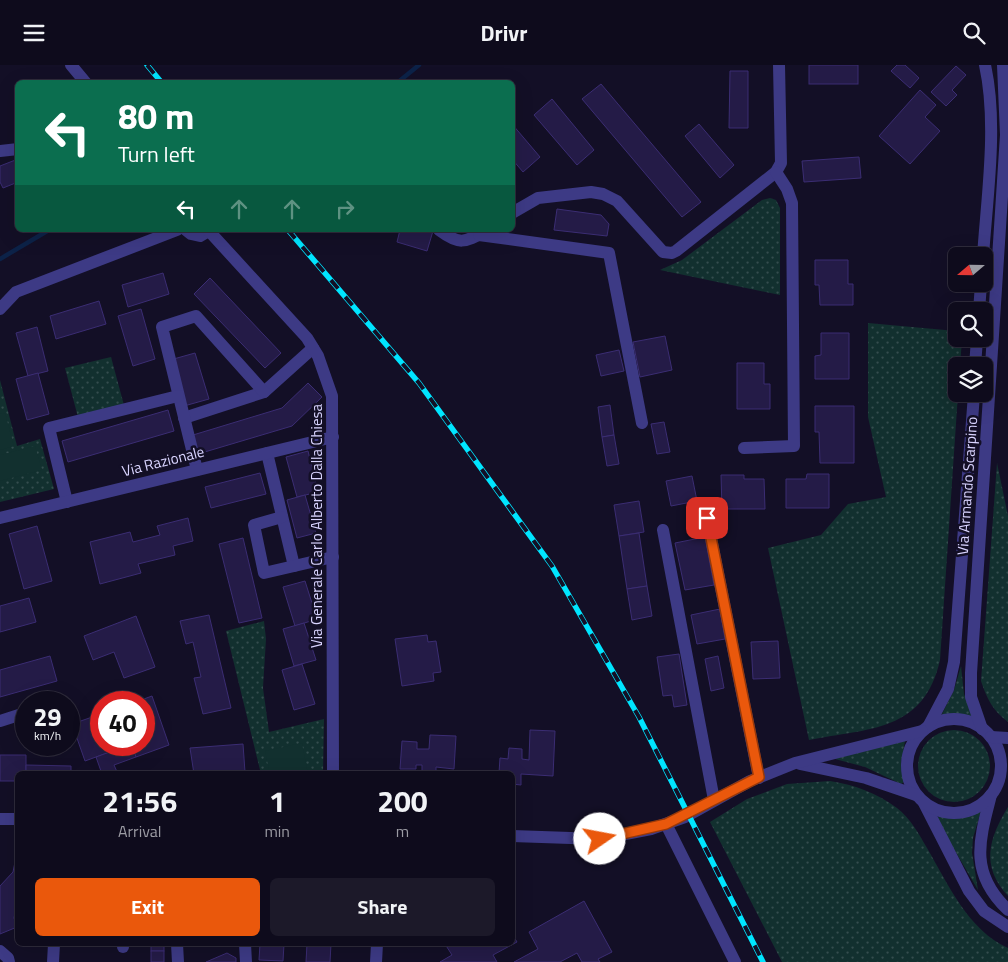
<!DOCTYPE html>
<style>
:root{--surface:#0e0b1c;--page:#1c1929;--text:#f1f3f6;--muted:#9b9ba3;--line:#2e2b3b;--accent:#ea580c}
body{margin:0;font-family:"Titillium Web",sans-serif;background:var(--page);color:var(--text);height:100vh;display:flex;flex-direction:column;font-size:19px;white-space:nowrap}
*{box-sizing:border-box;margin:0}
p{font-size:16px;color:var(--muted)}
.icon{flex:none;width:28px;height:28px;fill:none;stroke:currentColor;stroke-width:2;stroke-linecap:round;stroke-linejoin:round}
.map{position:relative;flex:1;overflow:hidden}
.panel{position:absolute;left:15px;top:706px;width:500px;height:175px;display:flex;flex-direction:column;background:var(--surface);border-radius:8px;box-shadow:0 5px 20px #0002,0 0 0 1px var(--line)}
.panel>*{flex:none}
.guide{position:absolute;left:15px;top:15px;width:500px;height:152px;border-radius:8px;box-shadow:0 5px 20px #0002,0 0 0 1px var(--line);background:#0b6e4f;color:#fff;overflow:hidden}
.needle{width:32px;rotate:250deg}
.fabs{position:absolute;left:948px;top:182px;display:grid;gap:10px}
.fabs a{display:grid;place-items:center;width:45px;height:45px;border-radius:8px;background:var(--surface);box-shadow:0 5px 20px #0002,0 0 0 1px var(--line);font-size:25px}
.speed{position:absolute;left:15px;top:626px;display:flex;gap:10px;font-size:25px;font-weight:700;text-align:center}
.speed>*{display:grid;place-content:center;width:65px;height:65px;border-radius:50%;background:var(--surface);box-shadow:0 5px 20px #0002,0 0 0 1px var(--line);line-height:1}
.speed small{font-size:12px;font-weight:400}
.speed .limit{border:8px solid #d22;background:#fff;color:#111}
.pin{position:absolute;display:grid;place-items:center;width:42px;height:42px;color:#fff;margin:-21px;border-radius:10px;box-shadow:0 2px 8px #0006}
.me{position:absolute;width:55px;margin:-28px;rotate:78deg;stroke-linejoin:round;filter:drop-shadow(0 0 4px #0008)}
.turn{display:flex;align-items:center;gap:18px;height:105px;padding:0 20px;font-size:22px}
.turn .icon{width:65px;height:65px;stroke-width:2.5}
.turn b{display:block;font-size:35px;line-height:42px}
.lanes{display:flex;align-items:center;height:48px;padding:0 20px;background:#0003;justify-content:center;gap:25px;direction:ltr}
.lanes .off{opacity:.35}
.eta{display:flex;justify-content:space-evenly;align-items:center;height:85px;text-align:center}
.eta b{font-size:30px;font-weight:700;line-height:35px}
.cta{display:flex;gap:10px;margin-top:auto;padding:10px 20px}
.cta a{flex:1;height:58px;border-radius:8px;background:var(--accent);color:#fff;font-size:20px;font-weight:700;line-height:58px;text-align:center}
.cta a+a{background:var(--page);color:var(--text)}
header{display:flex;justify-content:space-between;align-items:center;height:65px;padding:0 20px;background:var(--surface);font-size:22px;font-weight:700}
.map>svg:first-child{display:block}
</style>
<header><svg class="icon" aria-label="menu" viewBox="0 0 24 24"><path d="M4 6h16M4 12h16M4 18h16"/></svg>Drivr<svg class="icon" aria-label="search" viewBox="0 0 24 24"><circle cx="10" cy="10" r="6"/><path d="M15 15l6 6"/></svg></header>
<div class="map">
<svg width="1008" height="897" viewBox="0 0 1008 897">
<defs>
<pattern id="grass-dots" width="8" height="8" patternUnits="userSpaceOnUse" patternTransform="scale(1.25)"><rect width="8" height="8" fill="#12302f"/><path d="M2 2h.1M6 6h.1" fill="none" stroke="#344d4e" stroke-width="1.8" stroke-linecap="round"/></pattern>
</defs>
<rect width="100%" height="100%" fill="#130f26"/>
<g fill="url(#grass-dots)">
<path d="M770,133L776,135L780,143V230L660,205L682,195L762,135Z"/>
<path d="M868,258L956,266V274H962L960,301H956V329H958L940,595C924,667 869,663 809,675L768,483L821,470L848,439L886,432L868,352Z"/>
<path d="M111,292L125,344L79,356L65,303Z"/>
<path d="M0,315L17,381L40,374L54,424L0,437Z"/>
<path d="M997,398L1008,451V657C993,646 987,634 981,616Z"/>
<path d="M264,556L266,574L263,623L269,667L324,654L323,709H261L226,566Z"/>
<path d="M961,601L964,629L972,650L971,652L961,650L941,651L954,625Z"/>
<circle cx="954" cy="701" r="36"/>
<path d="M905,676L901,699L904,717L901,719L865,702L835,694L834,692Z"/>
<path d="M830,716C855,720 877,728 897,743C910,753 919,769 927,783C948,819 968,865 1008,883V897H782L710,757L747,734L787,719Z"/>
<path d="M1008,742V831C980,801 989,773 1008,742Z"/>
<path d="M981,746L973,773L972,788L978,825L935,752C954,751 961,755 981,746Z"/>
</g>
<g fill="#12302f">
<path d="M5,348L14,381L0,385V349Z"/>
<path d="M35,381L42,405L0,416V390Z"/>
<path d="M302,678L308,709H270L265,686Z"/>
</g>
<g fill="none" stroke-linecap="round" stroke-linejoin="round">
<g stroke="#0c2248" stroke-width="4.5">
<path d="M397,18L419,0"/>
<path d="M0,194L49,165"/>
</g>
</g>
<g fill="#241b47" stroke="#3b2d73">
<rect x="809" y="0" width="49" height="19"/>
<path d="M897,0H905L919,13L910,23L891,6Z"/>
<path d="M956,1L966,10L952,25L957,30L946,41L931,27Z"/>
<path d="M730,6H748V63H729Z"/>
<path d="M601,19L701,137L682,152L582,34Z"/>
<path d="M920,25L936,40L925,52L940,66L910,99L879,71Z"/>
<path d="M552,34L594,85L577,100L534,50Z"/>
<path d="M512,59L540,92L523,107L512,94Z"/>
<path d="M699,59L734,100L720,113L685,71Z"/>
<path d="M859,92L861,113L804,117L802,96Z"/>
<path d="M18,94V117L3,123L0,117V101Z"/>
<path d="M557,144L601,150L609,159L607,171L554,165Z"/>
<path d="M400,165L433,166L427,186L397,177Z"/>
<path d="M815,195H848V219H853V240H820L819,220H815Z"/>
<path d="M163,208L169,229L128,242L122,220Z"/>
<path d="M210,213L281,288L265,303L194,229Z"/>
<path d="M99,236L106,259L56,274L50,251Z"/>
<path d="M141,244L155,294L133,301L118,251Z"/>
<path d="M37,262L48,306L28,311L16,268Z"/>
<path d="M821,268H849V314H815V291L821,290Z"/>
<path d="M665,271L672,305L640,312L633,277Z"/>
<path d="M619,285L624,306L601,311L596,290Z"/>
<path d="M195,288L209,334L184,341L170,295Z"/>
<path d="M737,298H764V319H770V344H737Z"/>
<path d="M38,308L49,349L27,355L16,314Z"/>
<path d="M308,318L322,332L292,361L198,389L193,370L282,343Z"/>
<path d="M610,340L614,370L602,372L598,342Z"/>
<path d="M815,341H854V398H820L819,367H815Z"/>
<path d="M168,345L174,366L68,397L62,376Z"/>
<path d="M664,357L670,387L657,389L651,359Z"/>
<path d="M614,370L619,399L607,401L602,372Z"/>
<path d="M308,386L318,427L297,432L286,392Z"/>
<path d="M260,408L266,429L211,443L205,422Z"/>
<path d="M807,409H829V443H786V414H806Z"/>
<path d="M721,410H744V414H764L765,444H722Z"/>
<path d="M692,411L697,436L671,441L666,416Z"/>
<path d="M305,430L316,468L297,473L287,435Z"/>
<path d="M639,436L644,467L619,471L614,440Z"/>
<path d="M188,453L193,476L173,481L175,490L138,499L141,508L100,519L90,477L130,467L133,477L160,470L157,461Z"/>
<path d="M37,461L52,516L24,524L9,469Z"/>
<path d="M639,468L647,521L627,524L619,471Z"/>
<path d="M705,472L714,520L685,525L675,478Z"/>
<path d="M243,473L262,553L239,558L219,479Z"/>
<path d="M305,516L317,554L295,561L283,522Z"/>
<path d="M647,521L652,551L632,555L627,524Z"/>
<path d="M29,533L36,557L0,567V541Z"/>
<path d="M720,544L725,574L697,579L691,550Z"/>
<path d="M209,550L231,643L203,649L194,613L201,612L193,577L186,579L180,556Z"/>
<path d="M136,551L155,602L124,613L114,587L93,595L84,571Z"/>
<path d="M304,558L316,595L294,601L283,564Z"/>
<path d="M427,570L428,577L436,576L441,607L433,608L434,616L402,621L395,574Z"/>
<path d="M778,576L780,613L753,614L751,577Z"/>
<path d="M679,589L687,640L674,642L672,630L663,631L657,592Z"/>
<path d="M50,591L57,616L0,632V605Z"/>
<path d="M718,591L724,623L711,626L705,594Z"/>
<path d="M302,599L315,639L294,645L282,605Z"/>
<path d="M152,631L169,680L136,692L132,680H144V638H133Z"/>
<path d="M101,649V680H116L118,684L85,696L72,659Z"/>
<path d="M530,665L555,666L553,711L521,709V720L512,719V709L499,708L500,693L508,694L509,683L522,684V694L529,695Z"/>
<path d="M430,670L456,671L454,704L436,702V709L422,708V700H416V704H400L402,676L417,677V684H429Z"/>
<path d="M243,679L245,707L194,709L190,683Z"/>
<path d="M116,680H132L136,692L114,700L118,709H102L96,692L118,684Z"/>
<path d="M0,690H26V709H18V716H0Z"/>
<path d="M26,700L71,701V709H26Z"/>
<path d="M18,775V832L14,853L17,862L0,869V821L13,807L17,787L15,776Z"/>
<path d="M584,836L612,887L598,894L600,897H582L577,888L560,897H514L538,884L529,867Z"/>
<path d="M512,869L517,877L493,890L497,897H440L452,890L445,879H512Z"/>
<rect x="151" y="879" width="13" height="7"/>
<path d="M260,879H284L283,896L259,895Z"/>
<path d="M307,879H331L330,897H306Z"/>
<rect x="151" y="886" width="13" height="11"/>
<path d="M227,888L236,893V897H206Z"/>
</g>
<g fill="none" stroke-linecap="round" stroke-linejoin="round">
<g stroke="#3d3a85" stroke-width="12">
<path d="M0,86L18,84"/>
<path d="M512,148L538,133L591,127L603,129L617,136L663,187L672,188L676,186L776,107L781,98L779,0"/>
<path d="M439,165C459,180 464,178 486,166"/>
<path d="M479,170L609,188L642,358"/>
<path d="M184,353L264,327L313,283"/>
<path d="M744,383L794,381L792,138L787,124L776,107"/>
<path d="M267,388L294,501"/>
<path d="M197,405L162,262L196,251L264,327"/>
<path d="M67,437L49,363L178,331"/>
<path d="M282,452L254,460L264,508L333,492"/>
<path d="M0,453L333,372"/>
<path d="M707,453L759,713"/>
<path d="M663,465L714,735"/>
<path d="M0,656L25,648"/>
<path d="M991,730C979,776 969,808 1008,845"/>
<path d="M924,738L969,826L984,846L1008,862"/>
<path d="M666,759L735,897"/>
<path d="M123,879V882"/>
<path d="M177,879L178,897"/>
<path d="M245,879L246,897"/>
<path d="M0,886L8,893L9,897"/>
<path d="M53,897L54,879"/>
<path d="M376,897L377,879"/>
</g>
<g stroke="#3d3a85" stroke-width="12">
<path d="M71,0L86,18"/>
<path d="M186,165L191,169L200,171L210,165"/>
<path d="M209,166L307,273L318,291L332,331L333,709"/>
<path d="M983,191C987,131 998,59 985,0"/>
<path d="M0,244L16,227L177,165"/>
<path d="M979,246L981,219"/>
<path d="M975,301L977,274"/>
<circle cx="954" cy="701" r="47"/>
<path d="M928,662L948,624L954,597L974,329"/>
<path d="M982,664L971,632V608L1006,70L1003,0"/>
<path d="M991,672L1008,673"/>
<path d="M800,699L866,713L916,730"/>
<path d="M0,754H18"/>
<path d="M512,771L600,774L651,764L685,752L750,716L795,698L922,666"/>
</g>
<g stroke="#00e5ff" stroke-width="5.5">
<g id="rail">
<path d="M147,0L162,18"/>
<path d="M288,165L419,318L552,501L639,652L763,897"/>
</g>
</g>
<use href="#rail" stroke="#130f26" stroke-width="4" stroke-dasharray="11" stroke-linecap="butt"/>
</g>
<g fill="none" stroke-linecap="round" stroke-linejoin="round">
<g stroke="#983908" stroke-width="12">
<path id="route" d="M600,774L666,759L759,712L707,453"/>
</g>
<use href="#route" stroke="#ea580c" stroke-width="9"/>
</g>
<g text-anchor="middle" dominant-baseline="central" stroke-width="5" stroke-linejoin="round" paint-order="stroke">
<g font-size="15" fill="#d9d4ff" stroke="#130f26">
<text transform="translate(163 396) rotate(-14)">Via Razionale</text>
<text transform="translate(967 421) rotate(-86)">Via Armando Scarpino</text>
<text transform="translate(316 461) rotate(-90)">Via Generale Carlo Alberto Dalla Chiesa</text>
</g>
</g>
</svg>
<div class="fabs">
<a><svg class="needle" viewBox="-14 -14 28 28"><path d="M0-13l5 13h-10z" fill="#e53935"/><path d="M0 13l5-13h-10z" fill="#9b9ba3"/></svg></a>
<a><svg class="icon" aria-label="search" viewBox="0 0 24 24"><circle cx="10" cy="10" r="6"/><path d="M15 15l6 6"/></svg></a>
<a><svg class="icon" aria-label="layers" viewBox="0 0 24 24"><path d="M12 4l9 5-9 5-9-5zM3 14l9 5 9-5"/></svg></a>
</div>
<div class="speed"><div>29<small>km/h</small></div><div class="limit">40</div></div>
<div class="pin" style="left:707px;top:453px;background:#d93025"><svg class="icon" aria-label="arrive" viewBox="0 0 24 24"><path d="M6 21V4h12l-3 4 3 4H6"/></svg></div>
<svg class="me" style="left:600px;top:774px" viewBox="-20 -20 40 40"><circle r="19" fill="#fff"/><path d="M0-13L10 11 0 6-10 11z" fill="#ea580c"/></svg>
<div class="guide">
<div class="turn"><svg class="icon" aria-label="left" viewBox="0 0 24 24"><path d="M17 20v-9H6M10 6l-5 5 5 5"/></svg><div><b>80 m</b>Turn left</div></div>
<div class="lanes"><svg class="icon" aria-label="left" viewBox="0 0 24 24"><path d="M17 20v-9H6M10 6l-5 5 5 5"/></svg><svg class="icon off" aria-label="ahead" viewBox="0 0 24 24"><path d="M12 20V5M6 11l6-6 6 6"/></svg><svg class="icon off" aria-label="ahead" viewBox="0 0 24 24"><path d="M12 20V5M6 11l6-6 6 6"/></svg><svg class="icon off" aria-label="right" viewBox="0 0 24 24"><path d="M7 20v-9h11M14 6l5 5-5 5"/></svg></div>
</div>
<section class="panel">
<div class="eta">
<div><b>21:56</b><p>Arrival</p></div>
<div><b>1</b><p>min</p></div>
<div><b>200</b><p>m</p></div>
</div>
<div class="cta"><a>Exit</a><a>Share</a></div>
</section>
</div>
